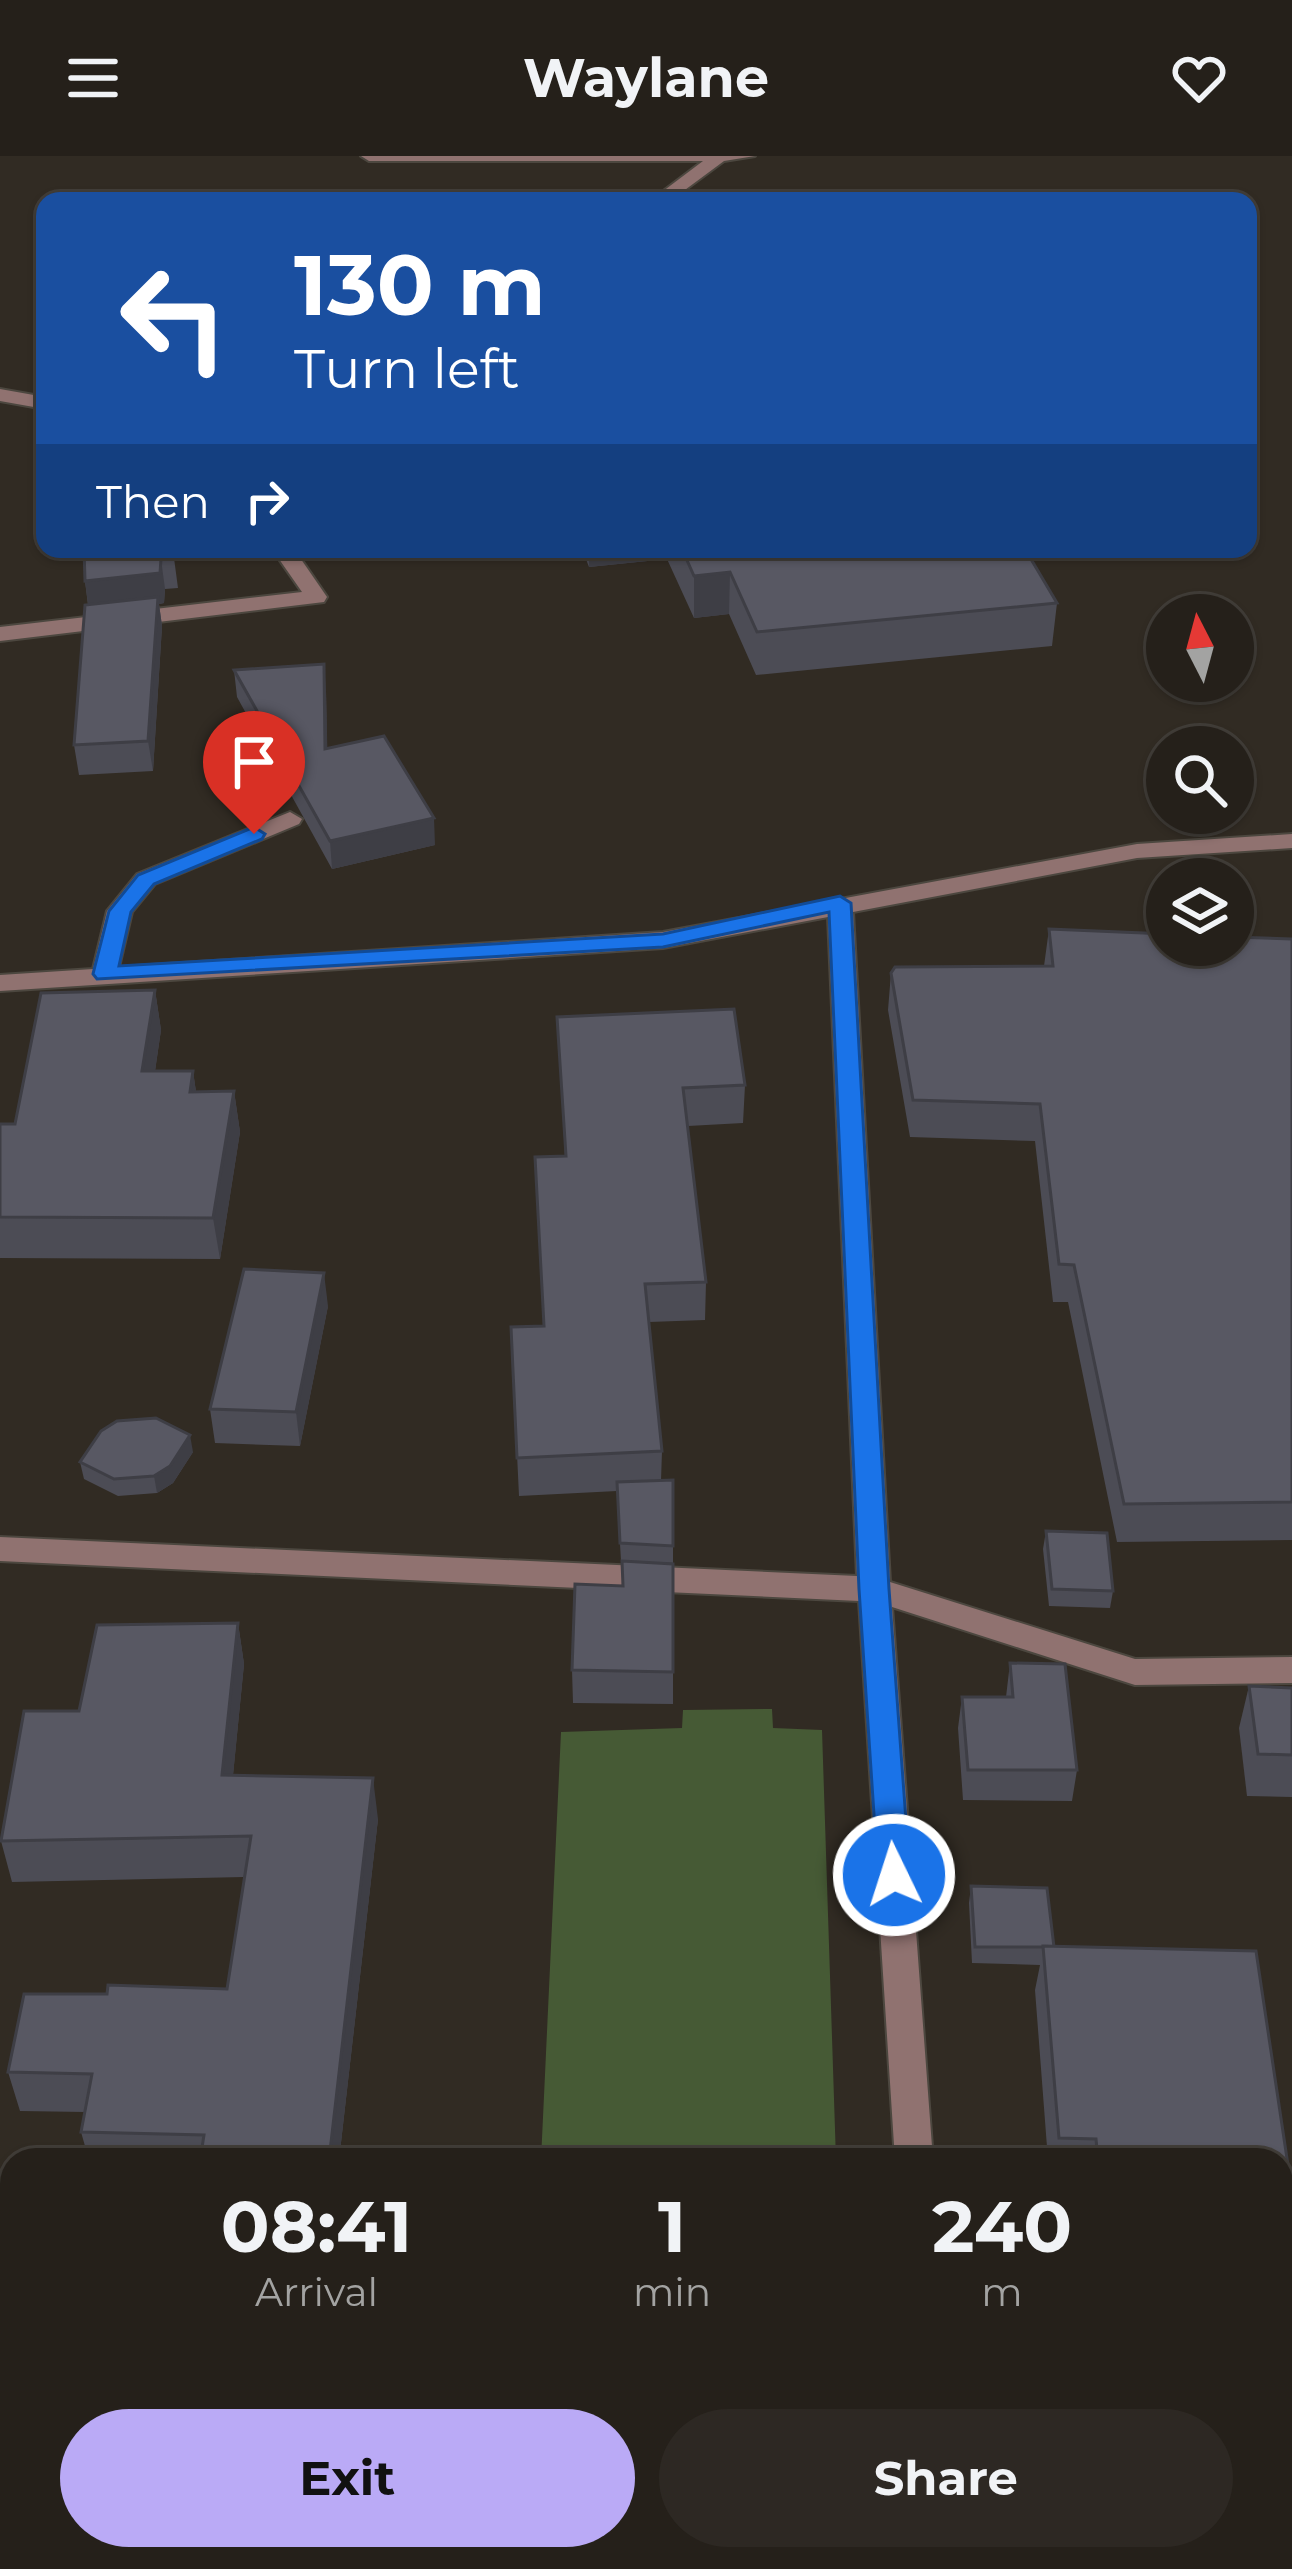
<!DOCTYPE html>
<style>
:root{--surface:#25201a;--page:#2d2823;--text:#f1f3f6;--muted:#a3a3a2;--line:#423e39;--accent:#baaaf6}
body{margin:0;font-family:Montserrat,sans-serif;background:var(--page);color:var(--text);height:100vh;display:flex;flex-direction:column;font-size:45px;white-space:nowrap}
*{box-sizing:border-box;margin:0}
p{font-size:39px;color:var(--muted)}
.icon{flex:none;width:66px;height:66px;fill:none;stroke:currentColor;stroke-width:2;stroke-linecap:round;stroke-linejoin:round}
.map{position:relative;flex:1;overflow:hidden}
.side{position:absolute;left:0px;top:1992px;width:1293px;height:423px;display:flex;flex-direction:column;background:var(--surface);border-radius:36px 36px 0 0;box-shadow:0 3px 9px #0004,0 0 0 3px var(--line)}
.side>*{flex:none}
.hud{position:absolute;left:36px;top:36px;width:1221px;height:366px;border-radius:24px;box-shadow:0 3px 9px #0004,0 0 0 3px var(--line);background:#1a4fa0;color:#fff;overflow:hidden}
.needle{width:78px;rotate:354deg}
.buttons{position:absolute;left:1146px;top:438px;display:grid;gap:24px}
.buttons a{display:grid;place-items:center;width:108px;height:108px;border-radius:50%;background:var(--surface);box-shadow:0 3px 9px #0004,0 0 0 3px var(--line);font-size:60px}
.pin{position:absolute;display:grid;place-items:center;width:102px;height:102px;color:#fff;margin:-123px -51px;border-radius:50% 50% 50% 0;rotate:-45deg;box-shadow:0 0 12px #0007}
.pin .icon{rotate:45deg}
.me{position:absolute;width:132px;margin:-66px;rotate:356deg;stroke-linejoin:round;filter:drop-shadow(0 0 9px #0008)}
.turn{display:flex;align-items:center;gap:42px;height:252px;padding:0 60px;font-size:54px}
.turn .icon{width:156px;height:156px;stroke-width:2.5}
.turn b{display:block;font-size:84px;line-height:102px}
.then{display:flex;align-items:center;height:114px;padding:0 60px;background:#0003;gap:24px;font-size:45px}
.eta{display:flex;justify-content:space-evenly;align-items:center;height:204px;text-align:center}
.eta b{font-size:72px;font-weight:700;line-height:84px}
.primary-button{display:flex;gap:24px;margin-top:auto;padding:24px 60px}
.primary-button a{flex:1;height:138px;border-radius:72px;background:var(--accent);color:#111;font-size:48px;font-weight:700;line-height:138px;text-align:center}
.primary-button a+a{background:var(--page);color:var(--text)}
header{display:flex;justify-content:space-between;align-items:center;height:156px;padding:0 60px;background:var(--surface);font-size:54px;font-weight:700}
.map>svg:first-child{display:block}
</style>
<header><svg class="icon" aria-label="menu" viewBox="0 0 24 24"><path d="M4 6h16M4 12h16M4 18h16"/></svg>Waylane<svg class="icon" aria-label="heart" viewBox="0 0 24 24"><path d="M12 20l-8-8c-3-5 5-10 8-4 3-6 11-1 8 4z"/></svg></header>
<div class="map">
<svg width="1292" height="2413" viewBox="0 0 1292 2413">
<rect width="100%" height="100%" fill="#312b23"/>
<path fill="#465a35" d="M772,1553L773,1572L822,1574L836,2004H541L561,1576L682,1572L683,1554Z"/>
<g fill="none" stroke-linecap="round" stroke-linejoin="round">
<g stroke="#4c473f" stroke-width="4">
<g id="minor">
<path d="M361,0H755L724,5L670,45H650L703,5H369Z"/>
<path d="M0,233L45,241V253L0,245Z"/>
<path d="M272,393H294L327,441L324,446L0,485V471L302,436Z"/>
<path d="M290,656L302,663L299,668L155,728L132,756L119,811L663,776L1137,688L1292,678V692L1137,702L853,756L890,1426L1135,1503L1292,1501V1527L1135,1529L892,1451L933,2004H895L859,1445L0,1405V1381L857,1420L828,761L663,792L0,835V819L93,813L107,755L137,718Z"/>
<rect x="0" y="2140" width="12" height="38"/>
<path d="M911,2403H953L954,2413H910Z"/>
</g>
</g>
<use href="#minor" fill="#907270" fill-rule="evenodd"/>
</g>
<g fill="#4c4c55">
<path d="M84,393L174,402L178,432L165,433L164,447L159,448L162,470L153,615L79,619L74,589L88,449L85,425Z"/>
<path d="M582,393H1025L1057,447L1052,490L756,519L729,458L694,462L667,403L589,411Z"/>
<path d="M234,514L326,535L327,592L435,689L332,713L237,541Z"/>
<path d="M1049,773L1292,783V1384L1117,1386L1068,1146H1053L1035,985L910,981L888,854L891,817L1044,810Z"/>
<path d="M155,834L161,874L155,915H193L196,936L234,935L240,976L220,1103L0,1102V968H15Z"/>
<path d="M557,861L745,929L743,967L688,970L706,1126L705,1164L649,1166L662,1295L661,1325L673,1324V1407L621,1405L617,1335L519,1340L511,1171L544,1170L565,1000Z"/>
<path d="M328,1150L300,1290L215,1287L210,1253Z"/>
<path d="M193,1296L173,1327L157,1337L118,1340L84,1323L80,1306Z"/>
<path d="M1046,1375L1113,1435L1110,1452L1049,1450L1043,1393Z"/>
<path d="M622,1405L673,1516V1548L573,1547L572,1514L622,1430Z"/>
<path d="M238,1467L244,1508L233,1619L378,1663L339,2004H89L81,1976L85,1956L20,1955L8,1916L107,1838L227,1833L244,1721L12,1726L1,1685L79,1555Z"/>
<path d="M1010,1507L1077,1614L1072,1645L963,1644L958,1572L962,1541H1006Z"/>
<path d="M1249,1530L1292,1532V1641L1247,1640L1239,1572Z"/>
<path d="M971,1730L1047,1732L1054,1791L1256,1795L1292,2036V2398L1281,2397V2004H1048L1035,1834L1040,1809L972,1807L969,1747Z"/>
</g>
<g fill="#3e3e45">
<path d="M589,393H667V403L589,411Z"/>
<path d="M161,403L165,433L164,447L159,448L162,470L153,615L148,585L89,456L85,425Z"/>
<path d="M730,416L729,458L694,462V420Z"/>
<path d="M324,508L326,535L328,620L325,593Z"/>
<path d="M434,662L435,689L332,713L330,685Z"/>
<path d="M155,834L161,874L149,956L142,915Z"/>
<path d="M193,915L199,956L190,936Z"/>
<path d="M234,935L240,976L220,1103L213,1062Z"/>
<path d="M324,1117L328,1150L300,1290L296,1256Z"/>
<path d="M190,1279L193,1296L173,1327L157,1337L154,1320Z"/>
<path d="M238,1467L244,1508L229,1660L222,1619Z"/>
<path d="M373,1622L378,1663L339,2004H329Z"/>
</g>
<g fill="#585863" stroke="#3e3e45" stroke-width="3">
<path d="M84,393H171L174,402L161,403L160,417L85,425Z"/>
<path d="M682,393H1025L1057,447L757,476L730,416L694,420Z"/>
<path d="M158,441L148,585L74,589L85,449Z"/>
<path d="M324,508L325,593L384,580L434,662L330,685L234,514Z"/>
<path d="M1049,773L1167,778V789H1233V781L1292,783V1346L1124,1348L1074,1109L1059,1108L1040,948L913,944L891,817L895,811L1053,810Z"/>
<path d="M155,834L142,915H193L190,936L234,935L213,1062L0,1061V968H15L41,837Z"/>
<path d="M734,853L745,929L683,932L706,1126L645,1128L662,1295L517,1302L511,1171L544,1170L535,1001L566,1000L557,861Z"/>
<path d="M244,1113L324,1117L296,1256L210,1253Z"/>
<path d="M156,1262L190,1279L170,1310L154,1320L114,1323L80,1306L101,1275L117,1265Z"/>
<path d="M673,1324V1390L620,1387L617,1326Z"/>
<path d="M1046,1375L1107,1377L1113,1435L1052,1433Z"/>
<path d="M622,1405L673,1408V1516L572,1514L575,1428L623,1430Z"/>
<path d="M238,1467L222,1619L373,1622L329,2004H200L204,1979L81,1976L92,1918L8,1916L24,1838H107L108,1829L227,1833L251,1680L1,1685L24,1555H79L97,1469Z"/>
<path d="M1010,1507L1065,1508L1077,1614H968L962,1541H1013Z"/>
<path d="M1249,1530L1292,1532V1599L1258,1598Z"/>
<path d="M971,1730L1047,1732L1054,1791H975Z"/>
<path d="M1043,1790L1256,1795L1292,2036V2360H1281V2004H1098L1096,1983L1059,1982Z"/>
<path d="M342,2403H817L818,2413H341Z"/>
</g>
<path fill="#1a73e8" stroke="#114b97" stroke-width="3" d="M254,671L265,678L262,683L154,728L131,756L119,810L663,778L840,740L851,747L889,1433L910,1719L905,1728H883L878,1719L859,1433L829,756L663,791L97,823L93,818L109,755L138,719Z"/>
</svg>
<div class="buttons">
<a><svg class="needle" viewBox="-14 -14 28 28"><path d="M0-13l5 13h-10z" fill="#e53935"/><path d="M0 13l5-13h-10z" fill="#a3a3a2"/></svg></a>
<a><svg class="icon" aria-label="search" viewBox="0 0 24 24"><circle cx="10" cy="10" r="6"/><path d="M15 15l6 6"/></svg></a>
<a><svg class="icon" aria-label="layers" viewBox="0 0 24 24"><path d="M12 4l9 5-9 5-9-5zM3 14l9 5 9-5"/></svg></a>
</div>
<div class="pin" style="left:254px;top:678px;background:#d93025"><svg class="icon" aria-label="arrive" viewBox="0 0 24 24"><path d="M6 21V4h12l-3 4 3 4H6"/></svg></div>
<svg class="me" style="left:894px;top:1719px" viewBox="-20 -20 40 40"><circle r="17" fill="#1a73e8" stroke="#fff" stroke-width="3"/><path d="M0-11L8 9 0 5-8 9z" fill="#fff"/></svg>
<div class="hud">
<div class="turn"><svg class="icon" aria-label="left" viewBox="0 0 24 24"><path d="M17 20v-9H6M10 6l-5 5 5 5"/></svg><div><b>130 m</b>Turn left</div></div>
<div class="then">Then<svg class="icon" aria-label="right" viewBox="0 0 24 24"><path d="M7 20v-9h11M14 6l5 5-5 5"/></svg></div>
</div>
<section class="side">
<div class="eta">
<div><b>08:41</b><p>Arrival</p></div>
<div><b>1</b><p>min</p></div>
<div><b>240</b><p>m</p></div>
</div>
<div class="primary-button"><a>Exit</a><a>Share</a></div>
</section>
</div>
